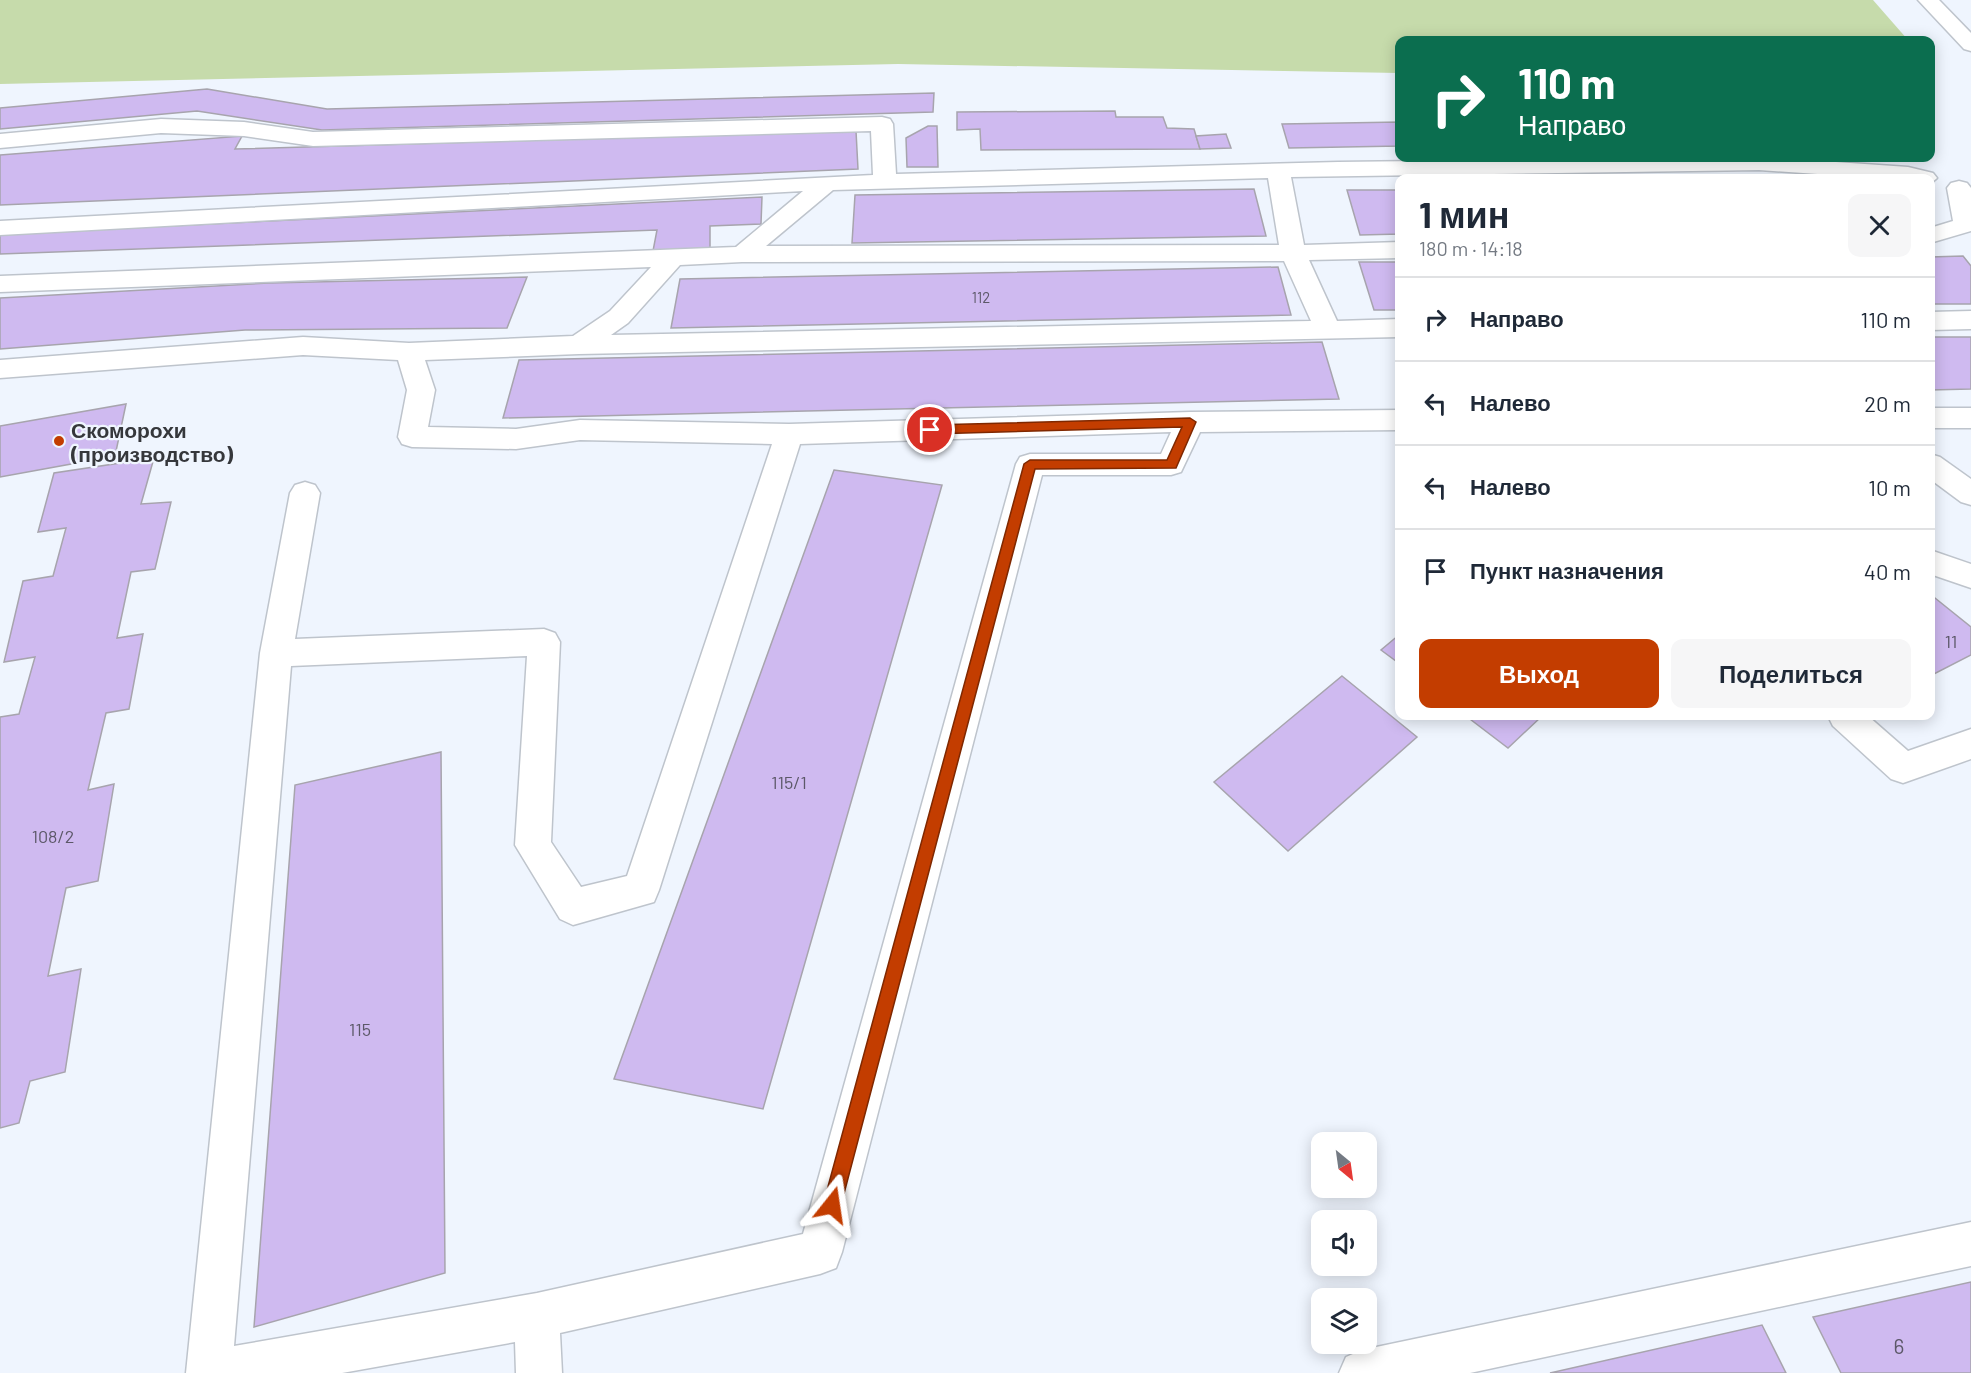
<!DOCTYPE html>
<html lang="ru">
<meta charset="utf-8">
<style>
:root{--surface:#fff;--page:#f6f6f7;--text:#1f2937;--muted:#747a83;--line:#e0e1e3;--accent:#c33d00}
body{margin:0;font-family:Barlow,sans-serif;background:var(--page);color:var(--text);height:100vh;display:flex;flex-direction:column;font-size:22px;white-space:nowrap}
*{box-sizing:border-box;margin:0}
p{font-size:20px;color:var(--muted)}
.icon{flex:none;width:33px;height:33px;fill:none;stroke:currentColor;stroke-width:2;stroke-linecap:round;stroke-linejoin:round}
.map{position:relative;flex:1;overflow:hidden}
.side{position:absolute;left:1395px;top:174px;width:540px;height:546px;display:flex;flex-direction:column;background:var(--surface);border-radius:12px;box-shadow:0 3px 15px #0003}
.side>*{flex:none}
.top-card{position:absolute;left:1395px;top:36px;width:540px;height:126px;border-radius:12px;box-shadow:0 3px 15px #0003;background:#0b6e4f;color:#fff;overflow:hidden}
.needle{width:39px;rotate:151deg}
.fabs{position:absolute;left:1311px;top:1132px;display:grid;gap:12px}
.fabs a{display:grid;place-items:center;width:66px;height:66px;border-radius:12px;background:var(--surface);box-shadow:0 3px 15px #0003;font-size:30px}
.pin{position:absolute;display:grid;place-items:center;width:51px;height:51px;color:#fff;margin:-26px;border:3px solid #fff;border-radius:50%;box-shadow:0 2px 6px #0007}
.me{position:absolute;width:66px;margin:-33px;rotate:15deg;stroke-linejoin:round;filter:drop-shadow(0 0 4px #0008)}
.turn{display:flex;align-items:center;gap:21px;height:126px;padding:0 24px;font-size:27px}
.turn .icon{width:78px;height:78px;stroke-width:2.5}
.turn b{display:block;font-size:42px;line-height:51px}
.round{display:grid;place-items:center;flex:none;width:63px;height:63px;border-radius:12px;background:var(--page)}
.overview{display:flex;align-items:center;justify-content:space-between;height:102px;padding:0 24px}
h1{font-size:36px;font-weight:700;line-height:45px}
.button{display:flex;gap:12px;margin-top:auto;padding:12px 24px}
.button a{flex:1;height:69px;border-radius:12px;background:var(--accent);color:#fff;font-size:24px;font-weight:700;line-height:69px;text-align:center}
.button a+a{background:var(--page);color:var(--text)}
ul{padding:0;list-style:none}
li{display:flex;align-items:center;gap:18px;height:84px;padding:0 24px;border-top:2px solid var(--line)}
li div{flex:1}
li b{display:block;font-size:22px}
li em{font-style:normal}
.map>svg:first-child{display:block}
</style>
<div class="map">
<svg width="1971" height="1373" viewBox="0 0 1971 1373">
<rect width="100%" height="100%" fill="#eff5fe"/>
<path fill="#c6dbab" d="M0,0H1873L1908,40H1400L1399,73L898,64L0,84Z"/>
<g fill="#cfbaf0" stroke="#a7a4ad" stroke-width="1.5">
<path d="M207,89L327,109L934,93L933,112L322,130L197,111L0,129V108Z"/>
<path d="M1115,111L1116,117H1163L1167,128L1194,129L1200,149L981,150L980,129L957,130V112Z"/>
<path d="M1400,122V146L1289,148L1282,124Z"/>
<path d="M928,126H937L938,167H907L906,138Z"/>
<path d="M856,131L858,169L0,205V155L242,136L235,149Z"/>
<path d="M1226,134L1231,148L1200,149L1196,136Z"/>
<path d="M1254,189L1266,236L852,243L855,195Z"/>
<path d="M1347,190H1400V234L1360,235Z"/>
<path d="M762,197L761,224L710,226V248L653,251L657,230L0,254V234H2Z"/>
<path d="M1963,256L1971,266V304H1930V257Z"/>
<path d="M1359,262H1400V310H1374Z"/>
<path d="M1278,267L1291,315L671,328L680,279Z"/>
<path d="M527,277L507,328L245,330L0,349V298L269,283Z"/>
<path d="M1930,337H1971V389L1930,390Z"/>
<path d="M1322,342L1339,399L503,418L519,360Z"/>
<path d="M126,404L115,456L0,477V426Z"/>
<path d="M154,458L141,504L171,502L155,569L131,572L117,638L143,634L129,709L106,713L88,790L114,784L98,881L66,888L48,976L81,969L65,1072L30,1081L19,1123L0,1128V717L19,714L35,657L4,662L23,581L53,576L66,528L38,532L54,473Z"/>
<path d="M834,470L942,485L763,1109L614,1079Z"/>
<path d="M1930,594L1971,627V655L1930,676Z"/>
<path d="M1400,634V664L1381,650Z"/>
<path d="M1342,676L1417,737L1288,851L1214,782Z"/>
<path d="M1466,716H1542L1508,748Z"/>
<path d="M441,752L445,1273L254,1327L295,785Z"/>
<path d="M1971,1282V1373H1841L1813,1317Z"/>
<path d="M1762,1325L1786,1373H1550Z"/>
</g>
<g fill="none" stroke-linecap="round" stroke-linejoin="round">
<g stroke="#bec4cc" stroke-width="3">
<g id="minor">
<path d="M1918,0H1939L1971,33V51L1964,49Z"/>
<path d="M882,117L890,119L893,124L896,174L1338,162L1662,158H1778L1908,167L1933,173L1937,178L1930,184V178H1875L1759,170L1291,177L1304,245L1400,242V258L1309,260L1337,321L1400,319V337L579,354L425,360L435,390L428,427L516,429L580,420L789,424L1190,412L1400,410V430L1200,432L1181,472L1171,475H1042L842,1252L836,1268L820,1274L560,1333L562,1373H516L515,1342L342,1373H186L260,653L290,493L295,485L305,482L315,485L320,493L295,639L544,629L555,633L560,642L551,842L581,887L627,876L772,444L580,440L516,449L412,447L402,444L398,437L407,390L398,360L303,355L0,378V360L303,337L409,343L573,336L610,311L651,267L0,292V276L736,247L803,191L0,235V221L873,175L871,131L313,146L244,136L161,133L0,148V134L161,119L244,122L313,132ZM1268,178L1279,245L766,246L833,190ZM1284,261L1311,321L611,335L628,323L680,265L742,262ZM1171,432L1161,454H1030L1020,457L1016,464L803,1234L537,1293L234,1346L291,666L527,656L515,845L560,919L573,925L654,902L659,890L800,444Z"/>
<path d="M1959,181L1967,183L1971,188V231L1930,243V228L1953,221L1947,188L1951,183Z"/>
<path d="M1971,311V329L1930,330V312Z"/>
<rect x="1930" y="408" width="41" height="20"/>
<path d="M1930,454L1940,457L1971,479V505L1961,502L1930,479Z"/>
<path d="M1930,550L1971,564V588L1930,574Z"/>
<path d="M1828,716H1868L1908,751L1971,729V759L1903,783L1891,779L1833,726Z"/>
<path d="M1971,1222V1266L1470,1373H1339L1346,1357L1362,1350Z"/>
</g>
</g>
<use href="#minor" fill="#fff" fill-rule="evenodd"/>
</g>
<path fill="#c33d00" stroke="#7f2800" stroke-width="1.5" d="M1190,418L1196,422L1176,468L1035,469L841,1205L838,1212L832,1214L826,1212L823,1205L1024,464L1030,460H1167L1182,427L930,434L925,430L930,425Z"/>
<circle fill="#c33d00" stroke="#eff5fe" stroke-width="2" cx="59" cy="441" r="6"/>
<g text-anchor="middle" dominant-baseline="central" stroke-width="4.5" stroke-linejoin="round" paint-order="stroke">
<g font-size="15" fill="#5c5868">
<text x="981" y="297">112</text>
</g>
<g font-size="18" fill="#5c5868">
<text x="1951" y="641">11</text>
<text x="789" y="782">115/1</text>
<text x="53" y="836">108/2</text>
<text x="360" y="1029">115</text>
</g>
<g font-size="21" font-weight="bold" fill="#35373b" stroke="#eff5fe" text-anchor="start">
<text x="71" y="429">Скоморохи<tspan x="71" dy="24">(производство)</tspan></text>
</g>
<g font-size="21" fill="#5c5868">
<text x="1899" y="1345">6</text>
</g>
</g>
</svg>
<div class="fabs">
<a><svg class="needle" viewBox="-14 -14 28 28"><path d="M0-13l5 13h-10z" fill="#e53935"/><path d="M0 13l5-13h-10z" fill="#747a83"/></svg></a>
<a><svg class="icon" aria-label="sound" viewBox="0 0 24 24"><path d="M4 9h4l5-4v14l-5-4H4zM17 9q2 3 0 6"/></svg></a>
<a><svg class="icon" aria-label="layers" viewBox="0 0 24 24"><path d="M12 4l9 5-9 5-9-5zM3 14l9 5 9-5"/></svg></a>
</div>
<div class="pin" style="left:930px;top:430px;background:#d93025"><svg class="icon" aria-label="arrive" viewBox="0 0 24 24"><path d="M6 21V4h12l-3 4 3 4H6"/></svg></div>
<svg class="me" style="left:832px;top:1205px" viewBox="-20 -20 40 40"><path d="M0-17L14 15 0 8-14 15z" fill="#c33d00" stroke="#fff" stroke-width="4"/></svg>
<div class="top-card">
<div class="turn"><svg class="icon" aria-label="right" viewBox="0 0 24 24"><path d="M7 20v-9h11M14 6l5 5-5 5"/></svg><div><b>110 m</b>Направо</div></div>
</div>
<section class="side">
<div class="overview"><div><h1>1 мин</h1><p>180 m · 14:18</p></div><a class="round"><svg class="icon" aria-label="close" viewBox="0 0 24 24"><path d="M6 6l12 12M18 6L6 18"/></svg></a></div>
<ul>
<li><svg class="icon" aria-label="right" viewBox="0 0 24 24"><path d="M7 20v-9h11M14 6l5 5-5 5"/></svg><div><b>Направо</b></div><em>110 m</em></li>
<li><svg class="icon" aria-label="left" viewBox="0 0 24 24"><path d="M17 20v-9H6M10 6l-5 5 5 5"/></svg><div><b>Налево</b></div><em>20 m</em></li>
<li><svg class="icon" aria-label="left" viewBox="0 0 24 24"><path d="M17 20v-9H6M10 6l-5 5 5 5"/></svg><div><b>Налево</b></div><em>10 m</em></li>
<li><svg class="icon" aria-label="arrive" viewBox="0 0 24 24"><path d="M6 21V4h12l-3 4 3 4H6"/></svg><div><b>Пункт назначения</b></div><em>40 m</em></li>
</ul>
<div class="button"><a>Выход</a><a>Поделиться</a></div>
</section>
</div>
